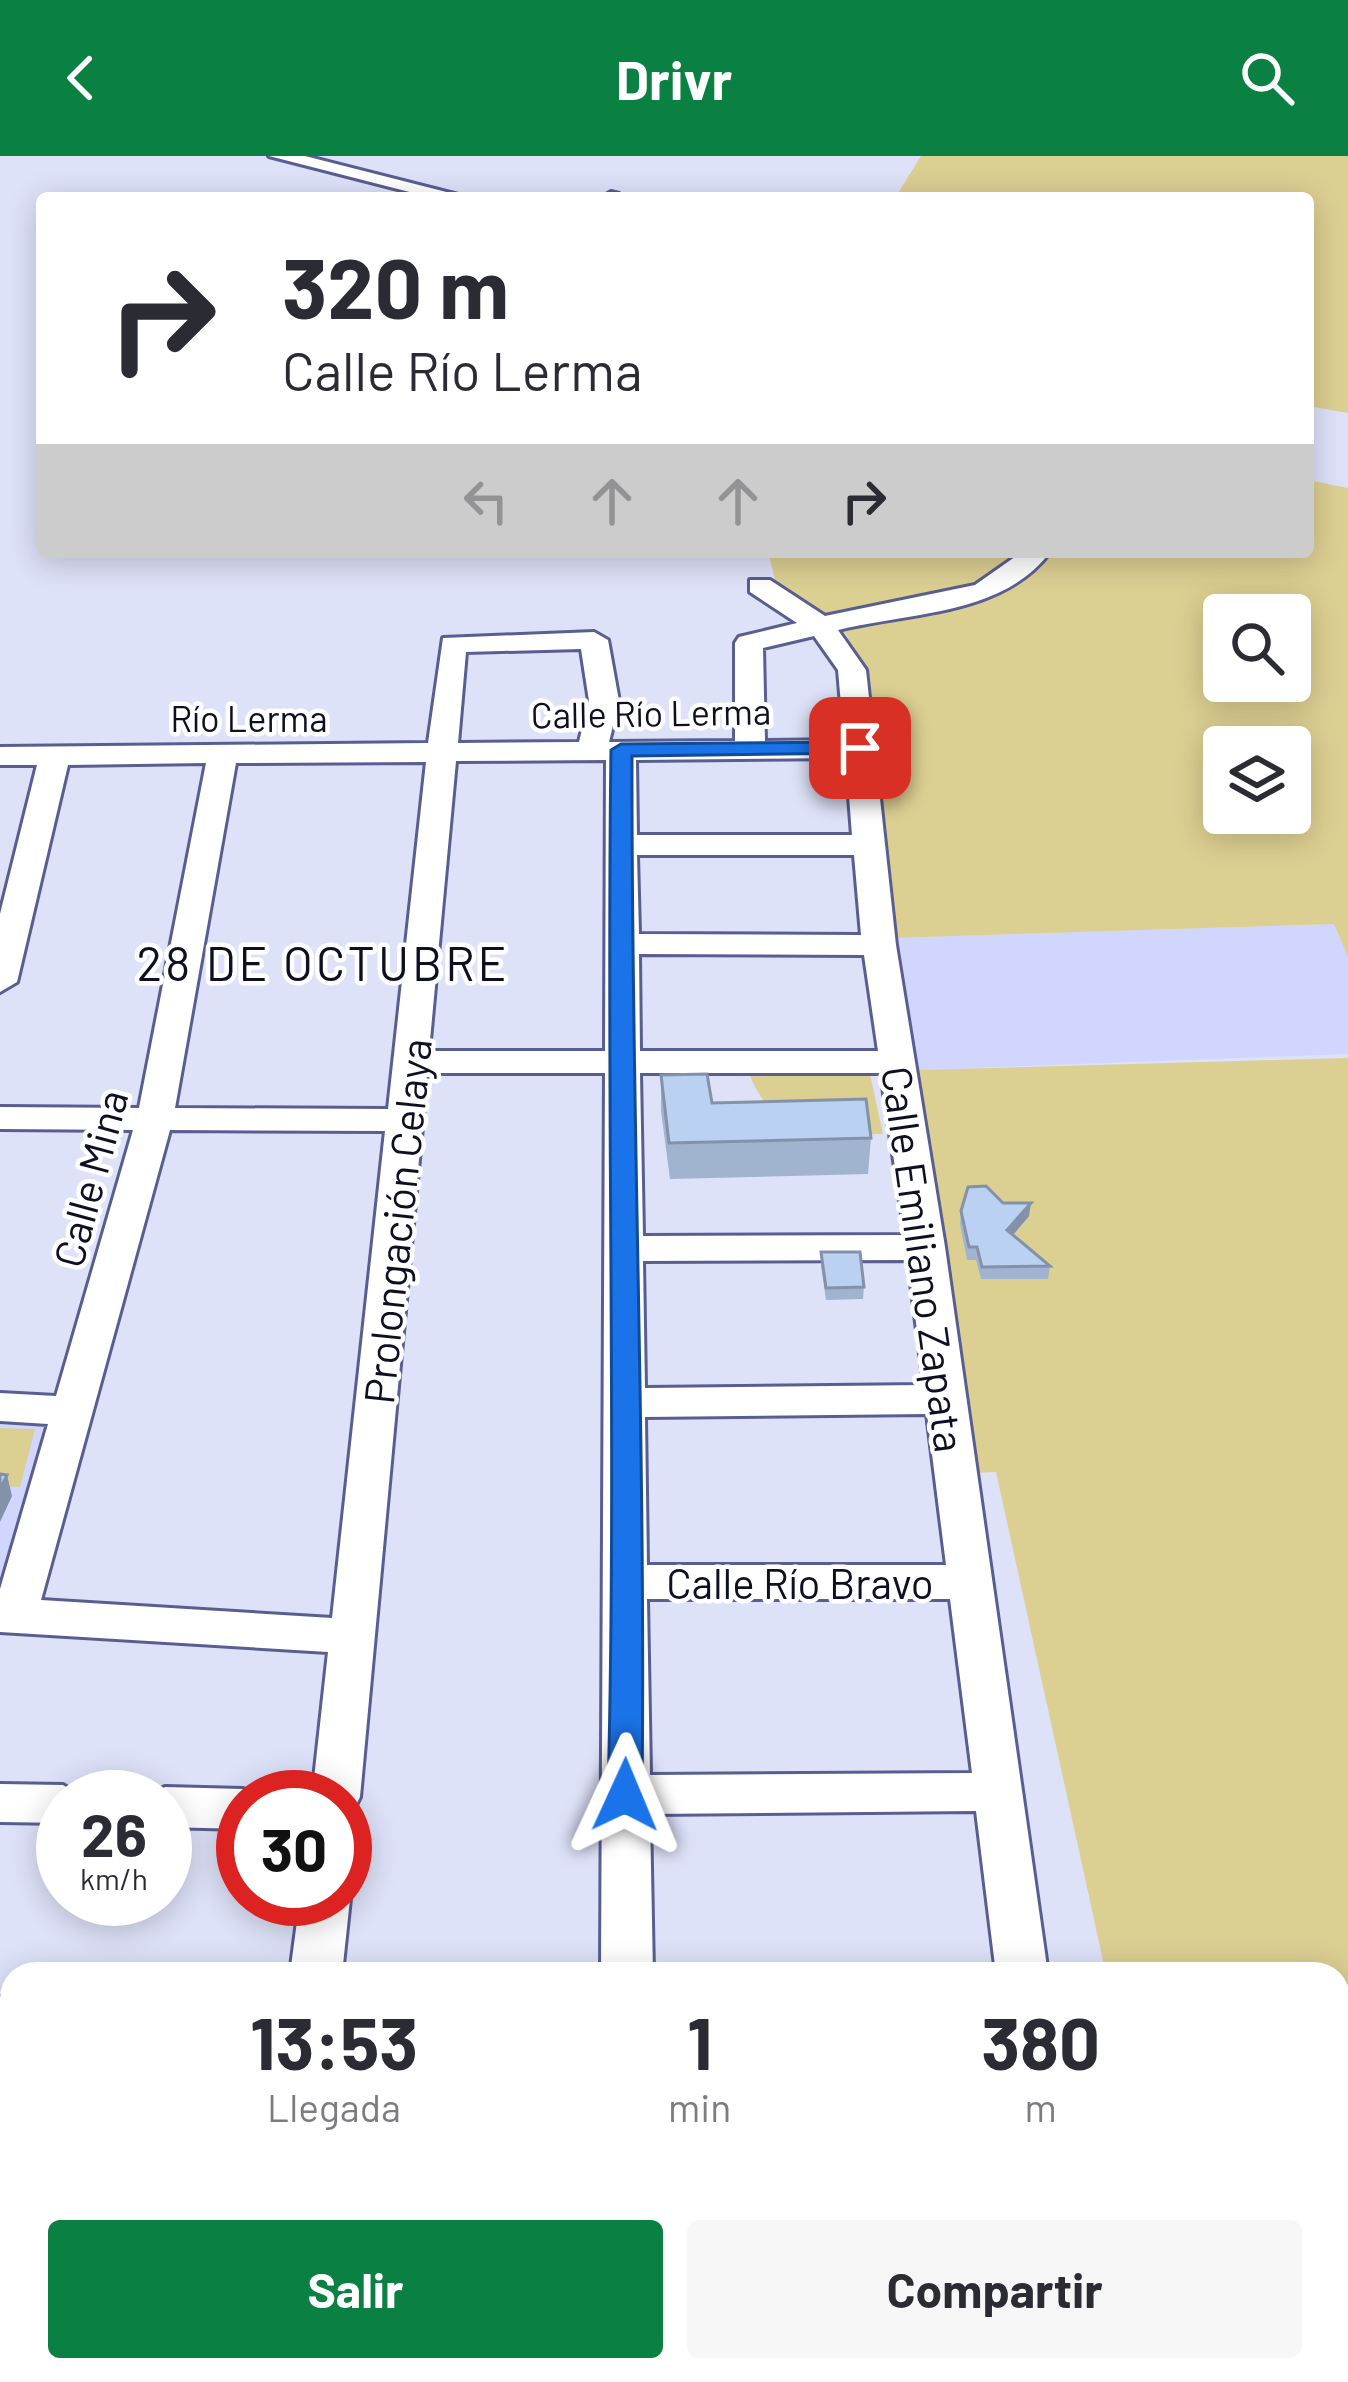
<!DOCTYPE html>
<html lang="es">
<meta charset="utf-8">
<style>
:root{--surface:#fff;--page:#f7f7f7;--text:#2b2b33;--muted:#7c7c81;--accent:#0b8043}
body{margin:0;font-family:Barlow,sans-serif;background:var(--page);color:var(--text);height:100vh;display:flex;flex-direction:column;font-size:45px;white-space:nowrap}
*{box-sizing:border-box;margin:0}
p{font-size:39px;color:var(--muted)}
.icon{flex:none;width:66px;height:66px;fill:none;stroke:currentColor;stroke-width:2;stroke-linecap:round;stroke-linejoin:round}
.map{position:relative;flex:1;overflow:hidden}
.panel{position:absolute;left:0px;top:1806px;width:1350px;height:420px;display:flex;flex-direction:column;background:var(--surface);border-radius:36px 36px 0 0;box-shadow:0 6px 30px #0003}
.panel>*{flex:none}
.banner{position:absolute;left:36px;top:36px;width:1278px;height:366px;border-radius:12px;box-shadow:0 6px 30px #0003;background:#fff;color:var(--text);overflow:hidden}
.fabs{position:absolute;left:1203px;top:438px;display:grid;gap:24px}
.fabs a{display:grid;place-items:center;width:108px;height:108px;border-radius:12px;background:var(--surface);box-shadow:0 6px 30px #0003;font-size:60px}
.speed{position:absolute;left:36px;top:1614px;display:flex;gap:24px;font-size:60px;font-weight:700;text-align:center}
.speed>*{display:grid;place-content:center;width:156px;height:156px;border-radius:50%;background:var(--surface);box-shadow:0 6px 30px #0003;line-height:1}
.speed small{font-size:30px;font-weight:400}
.speed .limit{border:18px solid #d22;background:#fff;color:#111}
.pin{position:absolute;display:grid;place-items:center;width:102px;height:102px;color:#fff;margin:-51px;border-radius:24px;box-shadow:0 6px 18px #0006}
.me{position:absolute;width:132px;margin:-66px;rotate:1deg;stroke-linejoin:round;filter:drop-shadow(0 0 9px #0008)}
.turn{display:flex;align-items:center;gap:42px;height:252px;padding:0 48px;font-size:54px}
.turn .icon{width:156px;height:156px;stroke-width:2.5}
.turn b{display:block;font-size:84px;line-height:102px}
.lanes{display:flex;align-items:center;height:114px;padding:0 48px;background:#0003;justify-content:center;gap:60px;direction:ltr}
.lanes .off{opacity:.35}
.eta{display:flex;justify-content:space-evenly;align-items:center;height:204px;text-align:center}
.eta b{font-size:72px;font-weight:700;line-height:84px}
.primary-button{display:flex;gap:24px;margin-top:auto;padding:24px 48px}
.primary-button a{flex:1;height:138px;border-radius:12px;background:var(--accent);color:#fff;font-size:48px;font-weight:700;line-height:138px;text-align:center}
.primary-button a+a{background:var(--page);color:var(--text)}
header{display:flex;justify-content:space-between;align-items:center;height:156px;padding:0 48px;background:var(--accent);color:#fff;font-size:54px;font-weight:700}
.map>svg:first-child{display:block}
</style>
<header><svg class="icon" aria-label="back" viewBox="0 0 24 24"><path d="M15 5l-7 7 7 7"/></svg>Drivr<svg class="icon" aria-label="search" viewBox="0 0 24 24"><circle cx="10" cy="10" r="6"/><path d="M15 15l6 6"/></svg></header>
<div class="map">
<svg width="1348" height="2226" viewBox="0 0 1348 2226">
<rect width="100%" height="100%" fill="#dee2f9"/>
<g fill="#d0d6fd">
<path d="M1334,768L1348,801V898L917,914L893,782Z"/>
<path d="M0,1267L44,1270L1,1445H0Z"/>
<path d="M1338,1962H1348V2226H1096L1095,2214H1338Z"/>
</g>
<g fill="#dccf92" fill-rule="evenodd">
<path d="M921,0H1348V257L1308,250V42H895Z"/>
<path d="M1308,324L1348,332V801L1334,768L893,782L863,511L846,478L777,431L768,396H1308ZM1224,459H1290V525H1224ZM1224,591H1290V657H1224Z"/>
<path d="M1348,902V1960H1338V1818H1106L996,1316L970,1317L917,914Z"/>
<path d="M870,918L883,978C822,980 778,985 750,920Z"/>
<path d="M0,1272L35,1273L20,1331L0,1330Z"/>
</g>
<g fill="none" stroke-linecap="round" stroke-linejoin="round">
<g stroke="#595e91" stroke-width="6">
<g id="minor">
<path d="M269,0H305L470,42H433Z"/>
<path d="M611,36L619,38L622,42H601Z"/>
<path d="M1022,396H1050C1002,460 909,456 838,474L866,514L896,789L945,1091L1048,1818H996L976,1655L650,1658L653,1818H601L605,917H427L360,1641L353,1655L345,1657V1641H312L328,1496L0,1476V1433L48,1268L0,1265V1237L56,1240L133,974L0,973V951L139,952L206,607L68,609L17,826L0,836V758L37,609H0V591L428,587L443,482L594,476L608,484L619,545L609,586L735,585V487L739,481L797,467L750,436V424H770L825,460L975,429ZM814,480L838,514L844,584L765,585L763,492ZM581,493L589,545L579,586L458,587L466,496ZM846,602L852,679H637L636,604ZM606,604L605,895H429L456,605ZM426,606L388,953L175,952L236,607ZM637,699H854L861,779L639,778ZM639,798L864,799L878,895H640ZM640,917H881L905,1079L643,1080ZM170,974L385,975L332,1462L41,1444ZM908,1104L924,1229L645,1232L643,1105ZM927,1258L946,1409H647L645,1261ZM647,1443H950L972,1617L650,1619Z"/>
<path d="M0,1628L63,1629L83,1641H63V1667L0,1666Z"/>
<path d="M165,1631L243,1633L261,1641H243V1673L165,1671V1641H146Z"/>
<path d="M345,1733L350,1743L342,1818H290L300,1743H345Z"/>
<rect x="0" y="1841" width="12" height="46"/>
<path d="M182,2214H240L237,2226H179Z"/>
<path d="M539,2214H597L595,2226H537Z"/>
<path d="M1041,2214H1099L1100,2226H1042Z"/>
</g>
</g>
<use href="#minor" fill="#fff" fill-rule="evenodd"/>
</g>
<g fill="#a1b4cf">
<path d="M661,919L712,947L871,982L868,1018L670,1023L661,955Z"/>
<path d="M961,1055L1029,1060L1013,1079L1050,1110L1048,1123H981L976,1104H967L960,1068Z"/>
<path d="M821,1096L864,1131L863,1143L826,1144L821,1109Z"/>
<rect x="1338" y="1970" width="10" height="216"/>
<path d="M496,2214H537L534,2226L497,2225Z"/>
</g>
<g fill="#8392a9">
<path d="M1031,1047L1029,1060L1006,1087L1007,1074Z"/>
<path d="M7,1319L12,1340L0,1366V1333Z"/>
</g>
<g fill="#bbd1f1" stroke="#8392a9" stroke-width="3">
<path d="M707,918L712,947L866,943L871,982L669,987L661,919Z"/>
<path d="M986,1030L1003,1047H1031L1007,1074L1050,1110L982,1111L977,1091H969L961,1055L968,1031Z"/>
<path d="M821,1096H860L864,1131L826,1132Z"/>
<path d="M0,1318L7,1319L0,1333Z"/>
<path d="M1338,1970H1348V2171L1338,2170Z"/>
</g>
<path fill="#1a73e8" stroke="#114b97" stroke-width="3" d="M860,586L868,588V597L632,600C631,947 646,1293 642,1639L637,1649H613L608,1639C617,1291 606,942 611,594L621,588Z"/>
<g text-anchor="middle" dominant-baseline="central" stroke-width="9" stroke-linejoin="round" paint-order="stroke">
<g font-size="36" fill="#0e0f23" stroke="#fff">
<text transform="translate(651 556) rotate(-1)">Calle Río Lerma</text>
<text x="249" y="561">Río Lerma</text>
</g>
<g font-size="42" fill="#0e0f23" stroke="#fff">
<text transform="translate(89 1022) rotate(-75)">Calle Mina</text>
<text transform="translate(396 1065) rotate(-84)">Prolongación Celaya</text>
<text transform="translate(925 1103) rotate(82)">Calle Emiliano Zapata</text>
<text x="800" y="1426">Calle Río Bravo</text>
</g>
<g font-size="48" letter-spacing="3" fill="#0e0f23" stroke="#fff">
<text x="323" y="806">28 DE OCTUBRE</text>
</g>
</g>
</svg>
<div class="fabs">
<a><svg class="icon" aria-label="search" viewBox="0 0 24 24"><circle cx="10" cy="10" r="6"/><path d="M15 15l6 6"/></svg></a>
<a><svg class="icon" aria-label="layers" viewBox="0 0 24 24"><path d="M12 4l9 5-9 5-9-5zM3 14l9 5 9-5"/></svg></a>
</div>
<div class="speed"><div>26<small>km/h</small></div><div class="limit">30</div></div>
<div class="pin" style="left:860px;top:592px;background:#d93025"><svg class="icon" aria-label="arrive" viewBox="0 0 24 24"><path d="M6 21V4h12l-3 4 3 4H6"/></svg></div>
<svg class="me" style="left:625px;top:1639px" viewBox="-20 -20 40 40"><path d="M0-17L14 15 0 8-14 15z" fill="#1a73e8" stroke="#fff" stroke-width="4"/></svg>
<div class="banner">
<div class="turn"><svg class="icon" aria-label="right" viewBox="0 0 24 24"><path d="M7 20v-9h11M14 6l5 5-5 5"/></svg><div><b>320 m</b>Calle Río Lerma</div></div>
<div class="lanes"><svg class="icon off" aria-label="left" viewBox="0 0 24 24"><path d="M17 20v-9H6M10 6l-5 5 5 5"/></svg><svg class="icon off" aria-label="ahead" viewBox="0 0 24 24"><path d="M12 20V5M6 11l6-6 6 6"/></svg><svg class="icon off" aria-label="ahead" viewBox="0 0 24 24"><path d="M12 20V5M6 11l6-6 6 6"/></svg><svg class="icon" aria-label="right" viewBox="0 0 24 24"><path d="M7 20v-9h11M14 6l5 5-5 5"/></svg></div>
</div>
<section class="panel">
<div class="eta">
<div><b>13:53</b><p>Llegada</p></div>
<div><b>1</b><p>min</p></div>
<div><b>380</b><p>m</p></div>
</div>
<div class="primary-button"><a>Salir</a><a>Compartir</a></div>
</section>
</div>
